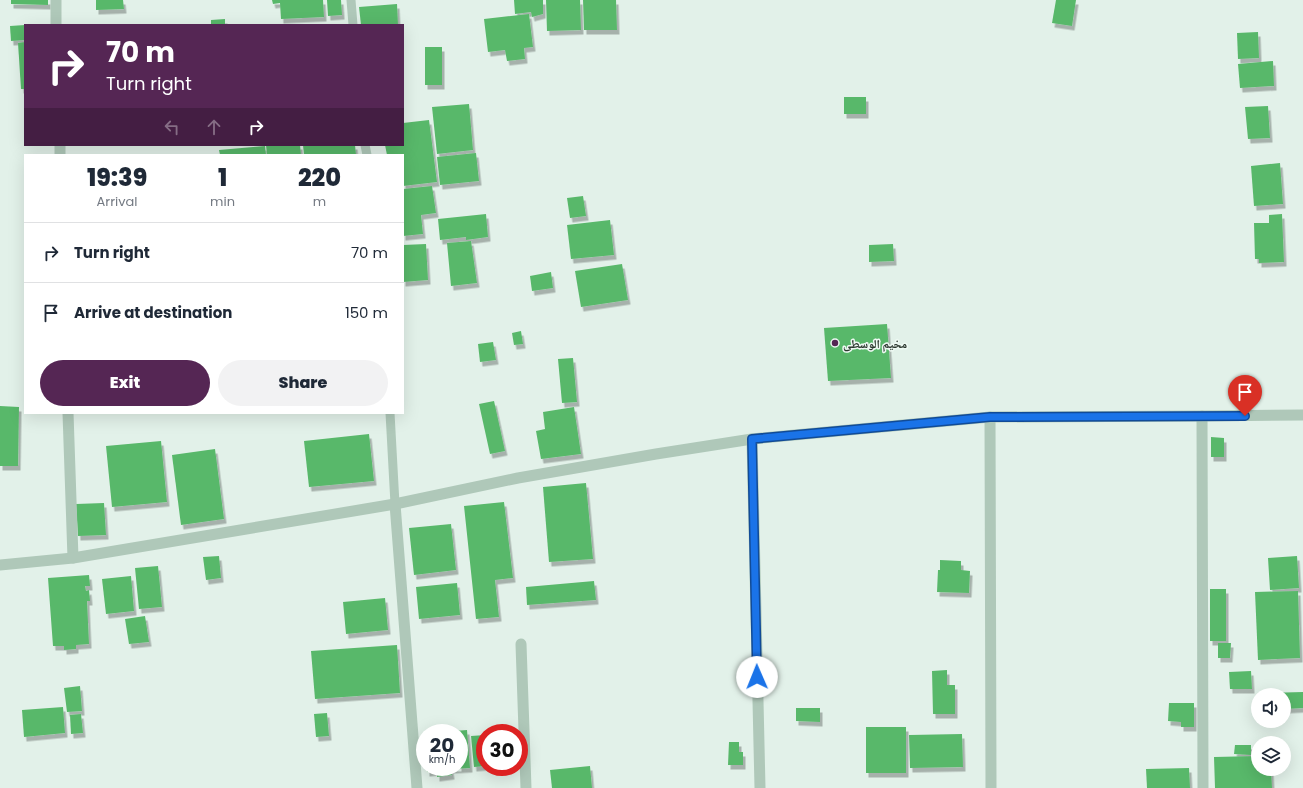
<!DOCTYPE html>
<meta charset="utf-8">
<style>
:root{--surface:#fff;--page:#f2f2f3;--text:#1f2937;--muted:#747a83;--line:#e0e1e3;--accent:#552654}
body{margin:0;font-family:Poppins,"Noto Naskh Arabic",sans-serif;background:var(--page);color:var(--text);height:100vh;display:flex;flex-direction:column;font-size:15px;white-space:nowrap}
*{box-sizing:border-box;margin:0}
p{font-size:13px;color:var(--muted)}
.icon{flex:none;width:22px;height:22px;fill:none;stroke:currentColor;stroke-width:2;stroke-linecap:round;stroke-linejoin:round}
.map{position:relative;flex:1;overflow:hidden}
.drawer{position:absolute;left:24px;top:154px;width:380px;height:260px;display:flex;flex-direction:column;background:var(--surface);border-radius:0px;box-shadow:0 4px 16px #0002}
.drawer>*{flex:none}
.top-card{position:absolute;left:24px;top:24px;width:380px;height:122px;border-radius:0px;box-shadow:0 4px 16px #0002;background:#552654;color:#fff;overflow:hidden}
.controls{position:absolute;left:1251px;top:688px;display:grid;gap:8px}
.controls a{display:grid;place-items:center;width:40px;height:40px;border-radius:50%;background:var(--surface);box-shadow:0 4px 16px #0002;font-size:20px}
.speed{position:absolute;left:416px;top:724px;display:flex;gap:8px;font-size:20px;font-weight:700;text-align:center}
.speed>*{display:grid;place-content:center;width:52px;height:52px;border-radius:50%;background:var(--surface);box-shadow:0 4px 16px #0002;line-height:1}
.speed small{font-size:10px;font-weight:400}
.speed .limit{border:6px solid #d22;background:#fff;color:#111}
.pin{position:absolute;display:grid;place-items:center;width:34px;height:34px;color:#fff;margin:-41px -17px;border-radius:50% 50% 50% 0;rotate:-45deg;box-shadow:0 0 4px #0007}
.pin .icon{rotate:45deg}
.me{position:absolute;width:44px;margin:-22px;rotate:359deg;stroke-linejoin:round;filter:drop-shadow(0 0 3px #0008)}
.turn{display:flex;align-items:center;gap:14px;height:84px;padding:0 16px;font-size:18px}
.turn .icon{width:52px;height:52px;stroke-width:2.5}
.turn b{display:block;font-size:28px;line-height:34px}
.lanes{display:flex;align-items:center;height:38px;padding:0 16px;background:#0003;justify-content:center;gap:20px;direction:ltr}
.lanes .off{opacity:.35}
.eta{display:flex;justify-content:space-evenly;align-items:center;height:68px;text-align:center}
.eta b{font-size:24px;font-weight:800;line-height:28px}
.button{display:flex;gap:8px;margin-top:auto;padding:8px 16px}
.button a{flex:1;height:46px;border-radius:24px;background:var(--accent);color:#fff;font-size:16px;font-weight:800;line-height:46px;text-align:center}
.button a+a{background:var(--page);color:var(--text)}
ul{padding:0;list-style:none}
li{display:flex;align-items:center;gap:12px;height:60px;padding:0 16px;border-top:1px solid var(--line)}
li div{flex:1}
li b{display:block;font-size:15px}
li em{font-style:normal}
.map>svg:first-child{display:block}
</style>
<div class="map">
<svg width="1303" height="788" viewBox="0 0 1303 788">
<defs>
<filter id="shadow"><feDropShadow dx="2.5" dy="4.5" stdDeviation="0" flood-color="#0004"/></filter>
</defs>
<rect width="100%" height="100%" fill="#e2f1e9"/>
<g fill="#59b86b" filter="url(#shadow)">
<path d="M11,0H48V5L11,4Z"/>
<path d="M96,0H123L124,9L96,10Z"/>
<path d="M272,0H323L324,17L281,19L280,3L273,4Z"/>
<path d="M327,0H341L342,15L328,16Z"/>
<path d="M514,0H543V14L532,17L531,12L515,14Z"/>
<path d="M546,0H580L581,30L547,31Z"/>
<path d="M583,0H616L617,30H584Z"/>
<path d="M1056,0H1076L1072,26L1052,23Z"/>
<path d="M397,4L398,25H361L359,7Z"/>
<path d="M529,14L533,47L524,48L525,59L507,61L505,50L488,52L484,19Z"/>
<path d="M225,19V25H211V20Z"/>
<path d="M25,25V40L11,41L10,26Z"/>
<path d="M1258,32L1259,58L1238,59L1237,33Z"/>
<path d="M25,42V89H21L18,43Z"/>
<rect x="425" y="47" width="17" height="38"/>
<path d="M1273,61L1274,86L1240,88L1238,64Z"/>
<rect x="844" y="97" width="22" height="17"/>
<path d="M469,104L473,150L437,154L432,107Z"/>
<path d="M1268,106L1270,138L1248,139L1245,107Z"/>
<path d="M429,120L437,182L403,186V155H387L385,145H403V123Z"/>
<path d="M266,145H300L301,155H267Z"/>
<path d="M303,145H355L356,155H304Z"/>
<path d="M265,146L266,155H220L219,150Z"/>
<path d="M476,153L479,181L440,185L437,157Z"/>
<path d="M1280,163L1283,204L1254,206L1251,166Z"/>
<path d="M432,186L436,213L421,215L423,234L403,236V189Z"/>
<path d="M583,196L586,216L570,218L567,198Z"/>
<path d="M486,214L488,237L466,240V237L440,240L438,219Z"/>
<path d="M1282,214L1284,262L1259,263V259H1255L1254,223H1269V215Z"/>
<path d="M610,220L614,255L571,259L567,225Z"/>
<path d="M471,241L477,283L451,286L447,243Z"/>
<path d="M426,244L428,280L403,282V245Z"/>
<path d="M893,244L894,261L869,262V245Z"/>
<path d="M622,264L628,300L581,307L575,271Z"/>
<path d="M551,272L553,288L532,291L530,276Z"/>
<path d="M887,324L891,378L828,381L824,328Z"/>
<path d="M521,331L523,344L514,345L512,333Z"/>
<path d="M493,342L496,360L480,362L478,344Z"/>
<path d="M573,358L577,402L562,403L558,359Z"/>
<path d="M494,401L505,451L490,454L479,404Z"/>
<path d="M0,406L19,407L18,466H0Z"/>
<path d="M574,407L581,454L541,459L536,431L545,429L543,412Z"/>
<path d="M369,434L374,481L309,487L304,441Z"/>
<path d="M1211,437L1224,438V457H1211Z"/>
<path d="M161,441L167,502L112,507L106,446Z"/>
<path d="M215,449L224,519L181,525L172,455Z"/>
<path d="M586,483L593,559L549,562L543,487Z"/>
<path d="M504,502L513,578L495,580L499,617L476,619L464,506Z"/>
<path d="M104,503L106,535L78,536L76,504Z"/>
<path d="M451,524L456,570L414,575L409,528Z"/>
<path d="M219,556L221,578L206,580L203,557Z"/>
<path d="M1297,556L1299,588L1270,590L1268,558Z"/>
<path d="M940,560L961,561V570L970,571L969,593L937,592L938,570H940Z"/>
<path d="M158,566L162,607L139,609L135,568Z"/>
<path d="M89,575L90,586H85L86,591L89,590L90,601H87L89,644L76,645V649L64,650V646H53L48,578Z"/>
<path d="M131,576L134,611L106,614L102,579Z"/>
<path d="M594,581L596,600L527,605L526,587Z"/>
<path d="M457,583L460,615L419,619L416,587Z"/>
<rect x="1210" y="589" width="16" height="52"/>
<path d="M1298,591L1300,658L1258,660L1255,592Z"/>
<path d="M385,598L388,630L346,634L343,602Z"/>
<path d="M145,616L149,642L129,644L125,619Z"/>
<path d="M1218,643H1231L1230,658H1218Z"/>
<path d="M397,645L400,693L315,699L311,651Z"/>
<path d="M947,670V685H955V714H933L932,671Z"/>
<path d="M1251,671L1252,689H1230L1229,672Z"/>
<path d="M80,686L82,711L67,712L64,688Z"/>
<path d="M1303,692V708L1284,709V695H1266L1265,693Z"/>
<path d="M1169,703H1194V727H1181V722L1168,721Z"/>
<path d="M63,707L65,733L24,737L22,710Z"/>
<path d="M796,708H820V722L796,721Z"/>
<path d="M327,713L329,736L316,737L314,714Z"/>
<path d="M81,714L83,733L71,734L70,715Z"/>
<rect x="866" y="727" width="40" height="46"/>
<path d="M467,730L470,768L451,769L452,775L437,777V771L427,772V767H459V733H454V731Z"/>
<path d="M962,734L963,767L910,768L909,735Z"/>
<path d="M485,735V766L474,767L471,736Z"/>
<path d="M729,742H739V752H743V765H728Z"/>
<path d="M1235,745H1251V755L1234,754Z"/>
<path d="M1258,756V769H1271L1272,788H1215L1214,757Z"/>
<path d="M590,766L592,788H552L550,770Z"/>
<path d="M1189,768L1190,788H1147L1146,769Z"/>
</g>
<g fill="none" stroke-linecap="round" stroke-linejoin="round">
<g stroke="#afc8b9" stroke-width="9">
<path d="M351,0L353,25"/>
<path d="M365,145L367,155"/>
<path d="M390,413L395,504"/>
</g>
<g stroke="#afc8b9" stroke-width="11">
<path d="M56,0V25"/>
<path d="M60,145V155"/>
<path d="M68,413L73,558"/>
<path d="M1202,416L1203,788"/>
<path d="M990,417L991,788"/>
<path d="M752,439L760,788"/>
<path d="M395,504L417,788"/>
<path d="M521,644L526,788"/>
</g>
<path stroke="#afc8b9" stroke-width="11" d="M0,565L73,558L395,504L518,478L656,454L752,439L990,417L1202,416L1303,415"/>
</g>
<g fill="none" stroke-linecap="round" stroke-linejoin="round">
<g stroke="#114b97" stroke-width="10">
<path id="route" d="M757,677L752,439L990,417L1245,416"/>
</g>
<use href="#route" stroke="#1a73e8" stroke-width="7"/>
</g>
<circle fill="#552654" stroke="#eef9f3" stroke-width="1.5" cx="835" cy="343" r="4"/>
<g text-anchor="middle" dominant-baseline="central" stroke-width="3" stroke-linejoin="round" paint-order="stroke">
<g font-size="12" font-weight="bold" fill="#2c382f" stroke="#eef9f3" text-anchor="start">
<text x="843" y="343">مخيم الوسطى</text>
</g>
</g>
</svg>
<div class="controls">
<a><svg class="icon" aria-label="sound" viewBox="0 0 24 24"><path d="M4 9h4l5-4v14l-5-4H4zM17 9q2 3 0 6"/></svg></a>
<a><svg class="icon" aria-label="layers" viewBox="0 0 24 24"><path d="M12 4l9 5-9 5-9-5zM3 14l9 5 9-5"/></svg></a>
</div>
<div class="speed"><div>20<small>km/h</small></div><div class="limit">30</div></div>
<div class="pin" style="left:1245px;top:416px;background:#d93025"><svg class="icon" aria-label="arrive" viewBox="0 0 24 24"><path d="M6 21V4h12l-3 4 3 4H6"/></svg></div>
<svg class="me" style="left:757px;top:677px" viewBox="-20 -20 40 40"><circle r="19" fill="#fff"/><path d="M0-13L10 11 0 6-10 11z" fill="#1a73e8"/></svg>
<div class="top-card">
<div class="turn"><svg class="icon" aria-label="right" viewBox="0 0 24 24"><path d="M7 20v-9h11M14 6l5 5-5 5"/></svg><div><b>70 m</b>Turn right</div></div>
<div class="lanes"><svg class="icon off" aria-label="left" viewBox="0 0 24 24"><path d="M17 20v-9H6M10 6l-5 5 5 5"/></svg><svg class="icon off" aria-label="ahead" viewBox="0 0 24 24"><path d="M12 20V5M6 11l6-6 6 6"/></svg><svg class="icon" aria-label="right" viewBox="0 0 24 24"><path d="M7 20v-9h11M14 6l5 5-5 5"/></svg></div>
</div>
<section class="drawer">
<div class="eta">
<div><b>19:39</b><p>Arrival</p></div>
<div><b>1</b><p>min</p></div>
<div><b>220</b><p>m</p></div>
</div>
<ul>
<li><svg class="icon" aria-label="right" viewBox="0 0 24 24"><path d="M7 20v-9h11M14 6l5 5-5 5"/></svg><div><b>Turn right</b></div><em>70 m</em></li>
<li><svg class="icon" aria-label="arrive" viewBox="0 0 24 24"><path d="M6 21V4h12l-3 4 3 4H6"/></svg><div><b>Arrive at destination</b></div><em>150 m</em></li>
</ul>
<div class="button"><a>Exit</a><a>Share</a></div>
</section>
</div>
